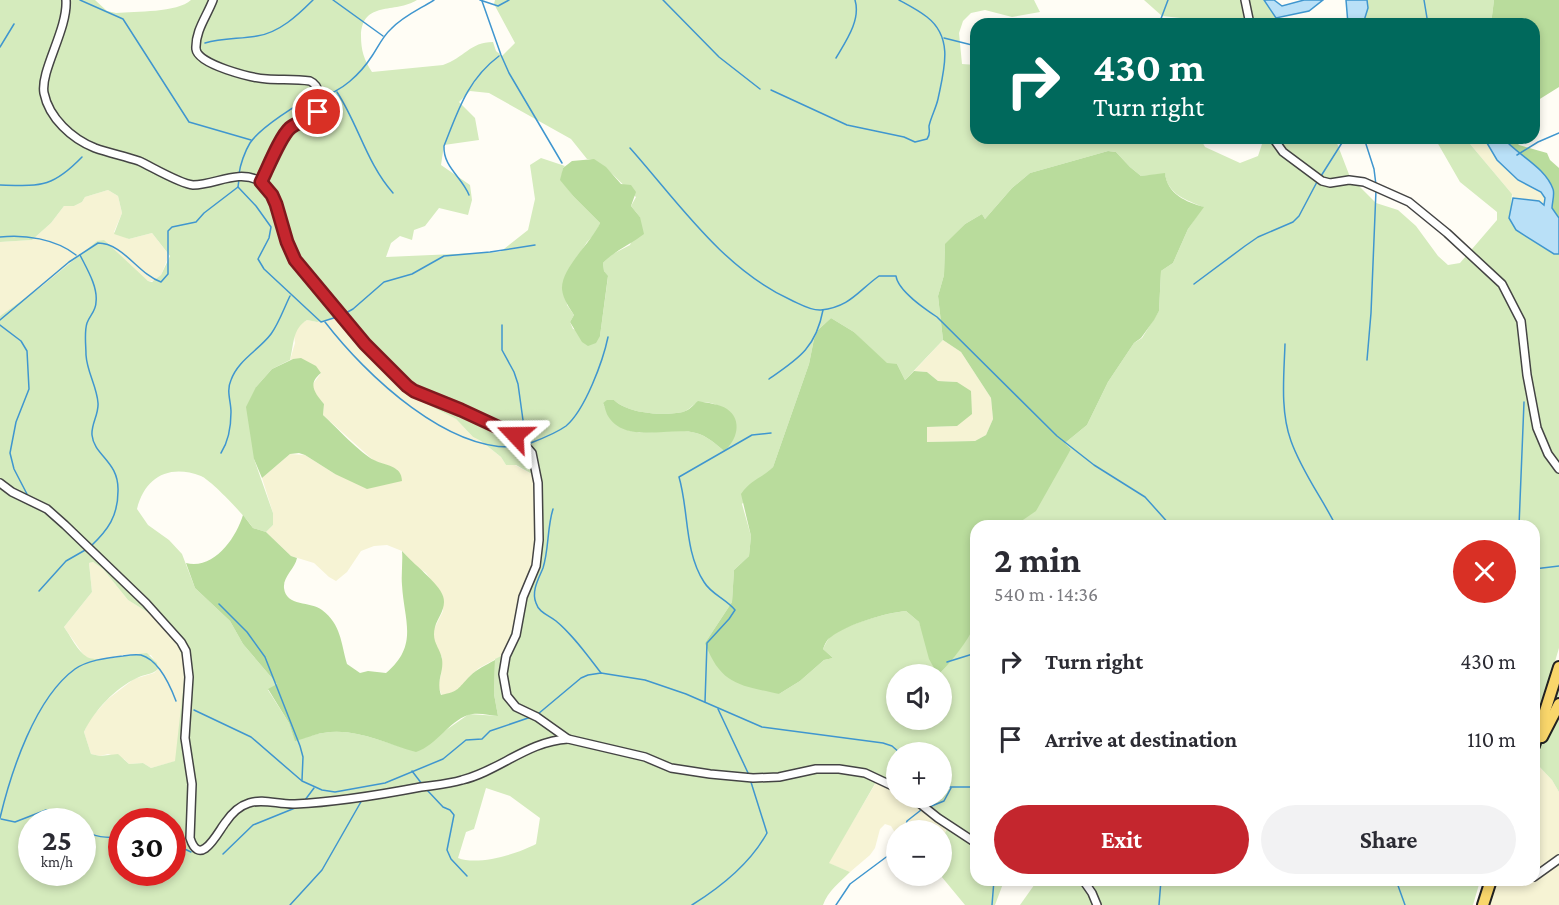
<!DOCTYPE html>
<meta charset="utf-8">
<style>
:root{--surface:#fff;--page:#f2f2f3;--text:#2b2b33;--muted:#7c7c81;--accent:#c4262e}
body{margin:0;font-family:"Crimson Pro",serif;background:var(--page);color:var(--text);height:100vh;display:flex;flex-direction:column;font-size:22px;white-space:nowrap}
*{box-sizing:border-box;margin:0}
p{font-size:20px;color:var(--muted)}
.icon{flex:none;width:33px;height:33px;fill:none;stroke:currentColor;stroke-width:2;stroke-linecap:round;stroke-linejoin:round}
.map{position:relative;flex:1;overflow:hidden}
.side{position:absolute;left:970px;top:520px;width:570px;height:366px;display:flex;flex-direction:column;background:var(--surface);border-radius:18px;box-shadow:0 3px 9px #0003}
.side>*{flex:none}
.hud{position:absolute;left:970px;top:18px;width:570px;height:126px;border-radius:18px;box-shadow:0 3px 9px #0003;background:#00695c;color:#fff;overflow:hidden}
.tools{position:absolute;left:886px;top:664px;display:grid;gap:12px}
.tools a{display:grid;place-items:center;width:66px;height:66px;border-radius:50%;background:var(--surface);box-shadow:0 3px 9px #0003;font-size:30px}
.speed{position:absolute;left:18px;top:808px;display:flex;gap:12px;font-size:30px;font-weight:700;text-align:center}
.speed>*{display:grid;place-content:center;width:78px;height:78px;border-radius:50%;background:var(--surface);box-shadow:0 3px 9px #0003;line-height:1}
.speed small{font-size:15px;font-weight:400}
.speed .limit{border:9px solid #d22;background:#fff;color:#111}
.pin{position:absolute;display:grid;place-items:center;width:51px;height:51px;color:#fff;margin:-26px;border:3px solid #fff;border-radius:50%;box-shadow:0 2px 6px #0007}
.me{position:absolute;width:66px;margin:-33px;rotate:293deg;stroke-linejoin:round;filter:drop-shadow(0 0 4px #0008)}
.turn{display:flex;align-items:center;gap:21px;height:126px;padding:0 24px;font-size:27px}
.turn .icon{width:78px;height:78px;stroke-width:2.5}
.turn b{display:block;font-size:42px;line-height:51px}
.round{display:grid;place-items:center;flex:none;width:63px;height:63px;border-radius:32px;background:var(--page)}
.summary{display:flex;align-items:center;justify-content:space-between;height:102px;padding:0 24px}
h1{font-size:36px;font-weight:700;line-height:45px}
.action{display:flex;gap:12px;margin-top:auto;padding:12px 24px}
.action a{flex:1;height:69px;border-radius:36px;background:var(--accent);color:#fff;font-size:24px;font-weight:700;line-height:69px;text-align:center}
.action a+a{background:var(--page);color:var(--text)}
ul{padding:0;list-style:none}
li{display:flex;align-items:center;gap:18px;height:78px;padding:0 24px}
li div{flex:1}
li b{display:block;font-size:22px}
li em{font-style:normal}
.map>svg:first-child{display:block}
</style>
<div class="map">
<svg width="1559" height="905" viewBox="0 0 1559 905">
<rect width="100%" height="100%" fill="#fffdf5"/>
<g fill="#f6f3d4">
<path d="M1465,138H1484L1497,160L1518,180L1541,192L1545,198L1544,205L1534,200L1513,198L1512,194Z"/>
<path d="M108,190L118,196L121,209L122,213L114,232L129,239L152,233L169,255L161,275L154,281H148L97,241L42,286L0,316V242L32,240L51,223L64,206H74L82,202L85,197Z"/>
<path d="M340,317L409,395L456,419L473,437L481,441L501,457L506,465H515L537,477L535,567L503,655L479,668L469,677L459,690L442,696L438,685L441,675L442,657L434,644V629L443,611V596L426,573L413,564L402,551L387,545L374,546L361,551L347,572L336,581L329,577L314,563L291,556L266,532L273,525V513L262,478L290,454L305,455L335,474L398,470L373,460L323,415L324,404L313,391V384L321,373L293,359L290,360L295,343L294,335L300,324L307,320L317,322Z"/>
<path d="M943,340L961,352L991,398L993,419L986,435L975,441L927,442L926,427L957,426V382L938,381L927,372L914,371Z"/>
<path d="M93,562L103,569L128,600L152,615L178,646L183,659L184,680L176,761L151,768L143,763L129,764L124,759L108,754L100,756L91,754L84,732L90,719L108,699L134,679L154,673L158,669L157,664L151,655L129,654L96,660L85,657L64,627L92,592L89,563Z"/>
<path d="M1535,762L1552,780L1559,792V905H1483L1490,881L1534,880Z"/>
<path d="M877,781L897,790V798H913L948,827L942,839V831H897V842V836L891,826L885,824L880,829L875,848L870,855L850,872L828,863Z"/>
</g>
<g fill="#d5ebbd" fill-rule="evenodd">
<path d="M0,0H95L107,11L116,13C136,11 177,13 191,0H417C395,14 362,0 361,36C361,50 364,60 372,72L443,65C464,58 470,42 493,42L496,51L502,56L515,43L494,4L495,0H1034L1040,12L1012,17L985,10L971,13L963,21L959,33L962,64L976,65V138H1200L1205,147L1240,163L1258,156L1264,138H1335L1350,177L1376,203L1398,210L1416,226L1438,256L1448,265L1460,263L1497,220V212L1460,182L1437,142V138H1465L1512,194L1510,218C1518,227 1546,254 1559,254V648L1535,729L1534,526H1014L1071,449L1065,443L1087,425L1108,382L1134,343L1142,338L1159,311L1161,271L1173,263L1188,229L1203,207C1187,200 1168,195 1165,174L1141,176L1130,167L1116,152L1108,151L1030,173L1012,188L985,219L982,214L965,224L945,245L944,275L938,296L943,340L905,380L897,364H887L854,332L831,318L818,330L814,339L809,364L773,467L742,504L751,536L749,556L734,570L732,602L705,643L779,694L800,681L824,660L833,658L823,649C825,645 827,640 830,637C846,624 886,613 906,611L919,622L938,675H897V720H942V675H938C955,658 971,637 976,614V880L1004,881L995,905H965L941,876L942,839L948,827L913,798H942V753H897V790L876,782L829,863L850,872C840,882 828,891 823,905H0V316L42,286L97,241L104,240L148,281L152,282L161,275L170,256L152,233L129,239L114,234L122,213L118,196L108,190L85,197L82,202L74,206H64L51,223L32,240L0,242ZM470,91L489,93L571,139L587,159C601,158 624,187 636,197L631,206L640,217L630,245L609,256L603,263L604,271L608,277L600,336L573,329L570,322L574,315L567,305L564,279L587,242L596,233L600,223L574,197L561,180L563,168L565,166L541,158L530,165L535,199L528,230L500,252L386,257L391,243L400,236L412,240L414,230L425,226L439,208L468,215L472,200L470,185L441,165L444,145L479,140L475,118L459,102ZM340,317L351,332L409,395L456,419L473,437L481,441L501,457L506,465H516L537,477L535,566L503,655L495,659L494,694L498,716L469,714L416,751C386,744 355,727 323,733C314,734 305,738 295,740L289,723L268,690L277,684L243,644L230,621L195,588L182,554L169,540L148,525L137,509C145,477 169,464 201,476C211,480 247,518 253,528L266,532L273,525V513L254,459L256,387L272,369L290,360C294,345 292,329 307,320L317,322ZM614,400C628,414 665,416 683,412C688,411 691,406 695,404C708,398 726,408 734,417L724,451C716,444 707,436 696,433C660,423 624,452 603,403ZM93,562L103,569L128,600L152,615L178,646L183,659L184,680L175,761L151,768L143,763L129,764L118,754L100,756L91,754L84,732C94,711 115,688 137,678C144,674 152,675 158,669L157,663L147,653C133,654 97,663 87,657C78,652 70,635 64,627L92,592L89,563ZM486,788L510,796L540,818L536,844C517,854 478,866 458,858L466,832L474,829ZM32,822H82V873H32ZM122,822H172V873H122Z"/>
<path d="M1144,0H1264L1276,18L1264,24H1189L1190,19L1162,16Z"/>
<path d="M1367,0H1494L1491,24H1363L1368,8Z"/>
<path d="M1559,686V792L1552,780L1535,762V757Z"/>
<path d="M1037,881H1480L1473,905H1020Z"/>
</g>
<g fill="#b9dc9c">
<path d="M1494,0H1559V87L1535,102L1534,24H1491Z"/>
<path d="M1503,138H1513L1519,145L1547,153L1550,160L1559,168V218L1552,208C1551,203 1554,194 1553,189C1545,167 1518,155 1503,138Z"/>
<path d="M1108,151L1116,152L1130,167L1141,176L1165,173C1167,194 1186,202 1204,207L1188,229L1173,263L1161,271L1159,311L1154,320L1141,338L1134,343L1108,382L1087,425L1065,443L1071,449L1036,511L1014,526H976C976,553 981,602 974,626C969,640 949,665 938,675L929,659L919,622L906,611C885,613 848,624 831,637C827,639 825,644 823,649L833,658L824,660L800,681L779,694C739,685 721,685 705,643L732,602L734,570L749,556L751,536L741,494C751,479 761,479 773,467L809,364L814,339L818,330L831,318L854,332L887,363L897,364L905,380L914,371L927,372L938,381L957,382L971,391L972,414L957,426L927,427V442L975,441L986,435L993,419L991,398L961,352L943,340L938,296L944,275L945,244L965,224L982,214L985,219L1012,188L1030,173Z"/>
<path d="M594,159L606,167L621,184L631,185L636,192L631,206L640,217L644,234C631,244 614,251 603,263L604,271L608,276L600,336L596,343L588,346L582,342L570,322L574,315C569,307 563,299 562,289C561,268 592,242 600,223L574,197L560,180L563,168L572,161Z"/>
<path d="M301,358L316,366L321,373C307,384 315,393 324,404L323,415C335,426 361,454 374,460C385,466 402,465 402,481L367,489L335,474L305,455L299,453L290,454L262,478L254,459L246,407L256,387L272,369L293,359Z"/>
<path d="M607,400H614C628,414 665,416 683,412C690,410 693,405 698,401C707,403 720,404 727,409C743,420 737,441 724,451C716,444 707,436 696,433C670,426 626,445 608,416C606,413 605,407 603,403Z"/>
<path d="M243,515L253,528L266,532L291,556L297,558C295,569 283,576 284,588C286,607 311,601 322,610C341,624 341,643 347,664L360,673L368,671L386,673C419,645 404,621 402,585C401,574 403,562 402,551C412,563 439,583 443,596C447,608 438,617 435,627C431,642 440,647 442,659C444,673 436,680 441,695C460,691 457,689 470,676C477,669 486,665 495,660L494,694L498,716C489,715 477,712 468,715C448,722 437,745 416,752C386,744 355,727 323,733C314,734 305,739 295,741L289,723L268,689L277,684L243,644L230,621L195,588L186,563C214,570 236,538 243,515Z"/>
</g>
<g fill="#b9e0f7" stroke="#3f96cf" stroke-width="1.5">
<path d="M1264,0H1274L1282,6L1304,0H1323L1309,11L1276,18Z"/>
<path d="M1346,0H1367L1368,8L1363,24H1348Z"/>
<path d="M1484,138H1503C1519,156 1545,167 1553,189C1555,194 1552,203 1552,208L1559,218V254H1554L1516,230L1509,218L1513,198L1539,201L1544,205L1545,198L1541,192L1518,180L1497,160Z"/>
</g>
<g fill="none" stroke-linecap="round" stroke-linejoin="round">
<g stroke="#3f96cf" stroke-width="1.5">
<path d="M80,0L123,19L189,122L251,140"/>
<path d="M333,0L383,36"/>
<path d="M480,0L498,6L509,0"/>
<path d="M663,0L719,57L760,89"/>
<path d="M1424,0L1428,24"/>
<path d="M482,1L501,55L509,73L562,163"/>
<path d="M1159,24L1168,0"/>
<path d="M944,38L976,46"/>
<path d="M205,43C222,38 240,39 257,36C279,33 298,15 313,0"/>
<path d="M0,47L14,24"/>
<path d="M836,58C846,41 861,20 855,0"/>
<path d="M771,90L847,125L904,137L915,142L927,139C931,133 929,132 929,126C931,117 936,108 938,99C944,70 954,38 927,17C918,10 908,5 899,0"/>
<path d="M337,92C358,124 367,164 393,193"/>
<path d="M321,96C341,93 361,73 372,56C378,47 383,36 391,29C403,16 420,9 434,0"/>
<path d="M1364,138L1374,169L1376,185"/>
<path d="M630,148C678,202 723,269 791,300C800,304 811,311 821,310C850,307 858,291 879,276H896C898,291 925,309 937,317L1057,436L1094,465L1145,497L1171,526"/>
<path d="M1517,155L1538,142L1559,133"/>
<path d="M239,174C240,165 245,151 250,143C260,128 299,102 316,96"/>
<path d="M1321,176L1345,138"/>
<path d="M0,185C41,186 52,188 82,157"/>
<path d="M238,187L256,206L271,227L269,238L258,259L264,269L321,322L340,316"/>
<path d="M469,195C462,177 443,167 444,146C458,111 467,80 499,56"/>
<path d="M0,237C24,234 56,239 76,255"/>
<path d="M80,255C87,269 98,287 96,302C96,311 90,315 87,323C84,332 86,345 86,355C87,372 97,387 98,403C99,414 91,424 92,435C94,456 119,461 118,491C118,516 108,530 91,546"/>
<path d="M1194,284L1245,246L1258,237L1293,222L1299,216L1318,180"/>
<path d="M344,314L353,309L384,282L412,274L444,256L490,252L535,245"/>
<path d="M0,320L69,262L98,243C123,243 138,274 161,282L168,274V231L172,227L196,222L204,213L238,187L239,179"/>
<path d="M325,322C365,374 451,457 523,446"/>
<path d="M0,325L21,341L27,351L29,389L16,422L10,453L14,469L28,496"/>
<path d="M502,325V350L514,372L518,384L526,442"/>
<path d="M1285,344C1284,375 1280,411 1291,441C1302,472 1322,498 1336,526"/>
<path d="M1367,360L1371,313L1376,190"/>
<path d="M769,379C798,359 816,348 823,310"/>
<path d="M528,444C541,439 555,434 566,426C585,410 603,361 608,337"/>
<path d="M221,453C228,442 231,426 231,412C231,401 226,391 231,380C238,360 259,350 271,334C279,323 284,308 290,296"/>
<path d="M553,509C547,528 549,549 543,568C539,578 531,591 536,603C539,613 549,615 556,621C573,635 587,655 601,673"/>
<path d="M1519,526L1524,402"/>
<path d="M1534,569L1559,566"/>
<path d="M39,591L66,561L87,549"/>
<path d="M219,604L247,632L265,657L300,746L303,757L302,780"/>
<path d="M947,662L976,653"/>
<path d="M705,702L707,643L729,619L735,610C726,599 711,594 704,582C684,551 689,511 679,477L752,435L771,433"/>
<path d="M718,709L749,775"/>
<path d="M194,710L251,737L302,781L322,790L335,792L385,783L443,759L466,740L482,739L490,731L531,717"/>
<path d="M538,714L581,678L588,675L601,673L645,680L686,694L762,727L883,743L892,746L900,753"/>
<path d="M412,771L422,784"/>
<path d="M942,787H972L976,772"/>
<path d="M427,790L443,807L450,810L454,815L447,850L451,859L467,876"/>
<path d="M305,800L314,788"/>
<path d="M929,807L944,801L951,788"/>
<path d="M0,818C11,772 35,698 75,669C88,660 107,658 123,656C129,655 135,654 141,655C159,660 170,685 176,701"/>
<path d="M1,819L15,822L46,810L76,822"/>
<path d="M82,828C93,838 107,838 122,837"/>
<path d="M905,831L907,821L921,810"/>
<path d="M172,843L191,852"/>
<path d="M223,854L253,825L300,806"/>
<path d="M1396,880L1405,905"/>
<path d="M290,905L322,870L362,800"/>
<path d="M692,905C721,887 750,864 767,833L750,779"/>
<path d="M836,905L850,884L897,849"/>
<path d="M992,905L994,880"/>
<path d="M1159,905L1161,880"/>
</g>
<g stroke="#444" stroke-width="10">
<g id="minor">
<path d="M66,0C68,29 40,71 44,93C49,118 72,139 95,148C109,153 124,156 139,161C152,167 180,184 193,185C216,185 237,169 260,181C281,193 283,230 290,251L295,259L365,344L407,386L414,391L461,410L485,423L505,430L520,439L532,453L538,483L539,540L536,566L523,597L516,635L506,656L503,674L507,696L516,707L537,717L568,739L645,757L671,768L710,774L753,778L779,777L816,769H839L865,773L897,788"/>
<path d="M213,0C207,16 195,31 196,49C198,65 252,78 267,79C281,80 295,79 310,81C322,86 320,103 318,115L297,123L286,132L261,182"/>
<path d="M1245,0L1250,24"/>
<path d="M1273,138L1283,152L1322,181L1330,183L1349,180L1364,182L1409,202L1447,233L1502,284L1521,321L1527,375L1537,428L1548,454L1559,469"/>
<path d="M0,483L12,492L47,509L65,525L146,603L181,642L186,651L189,677L185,738L192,784L190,838C200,869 218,832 225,823C231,814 239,806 249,803C263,798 280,805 295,804C337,802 379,795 421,787C435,785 449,784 462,780C499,771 528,741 568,739"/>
<path d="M913,798L938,818L976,843"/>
<path d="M1534,877L1559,859"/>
<path d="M1083,880L1092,893L1097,905"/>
</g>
</g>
<g stroke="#222" stroke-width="14">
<g id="primary">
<path d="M1542,737L1559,704"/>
<path d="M1534,746L1559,667"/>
<path d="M1483,905L1491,880"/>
</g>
</g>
<use href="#minor" stroke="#fff" stroke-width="7"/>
<use href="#primary" stroke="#f9d66b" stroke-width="10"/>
</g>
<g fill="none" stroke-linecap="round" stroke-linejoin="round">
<g stroke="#7f191e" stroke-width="15">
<path id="route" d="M318,112C313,120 298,121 290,128C280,137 268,168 261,182L272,195L276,204L287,242L295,260L365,344L407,386L414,391L461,410L515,435"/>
</g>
<use href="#route" stroke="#c4262e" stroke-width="10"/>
</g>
</svg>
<div class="tools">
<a><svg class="icon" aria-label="sound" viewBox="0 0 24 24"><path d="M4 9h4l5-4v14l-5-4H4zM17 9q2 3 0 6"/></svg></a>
<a>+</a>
<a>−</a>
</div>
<div class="speed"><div>25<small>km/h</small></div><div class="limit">30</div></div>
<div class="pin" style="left:318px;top:112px;background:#d93025"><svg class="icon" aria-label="arrive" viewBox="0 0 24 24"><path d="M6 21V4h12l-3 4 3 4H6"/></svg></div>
<svg class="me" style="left:515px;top:435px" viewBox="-20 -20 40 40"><path d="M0-17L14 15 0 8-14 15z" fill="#c4262e" stroke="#fff" stroke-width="4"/></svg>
<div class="hud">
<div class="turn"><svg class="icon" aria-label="right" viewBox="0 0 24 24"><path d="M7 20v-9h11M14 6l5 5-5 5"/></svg><div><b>430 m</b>Turn right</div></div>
</div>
<section class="side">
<div class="summary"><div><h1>2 min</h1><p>540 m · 14:36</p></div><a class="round" style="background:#d93025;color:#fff"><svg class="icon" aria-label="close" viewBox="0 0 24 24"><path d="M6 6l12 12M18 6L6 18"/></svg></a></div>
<ul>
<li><svg class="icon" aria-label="right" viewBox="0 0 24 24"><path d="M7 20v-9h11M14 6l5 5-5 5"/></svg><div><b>Turn right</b></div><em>430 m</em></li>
<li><svg class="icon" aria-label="arrive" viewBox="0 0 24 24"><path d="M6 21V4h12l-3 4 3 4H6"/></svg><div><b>Arrive at destination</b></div><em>110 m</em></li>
</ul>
<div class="action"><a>Exit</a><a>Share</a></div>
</section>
</div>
